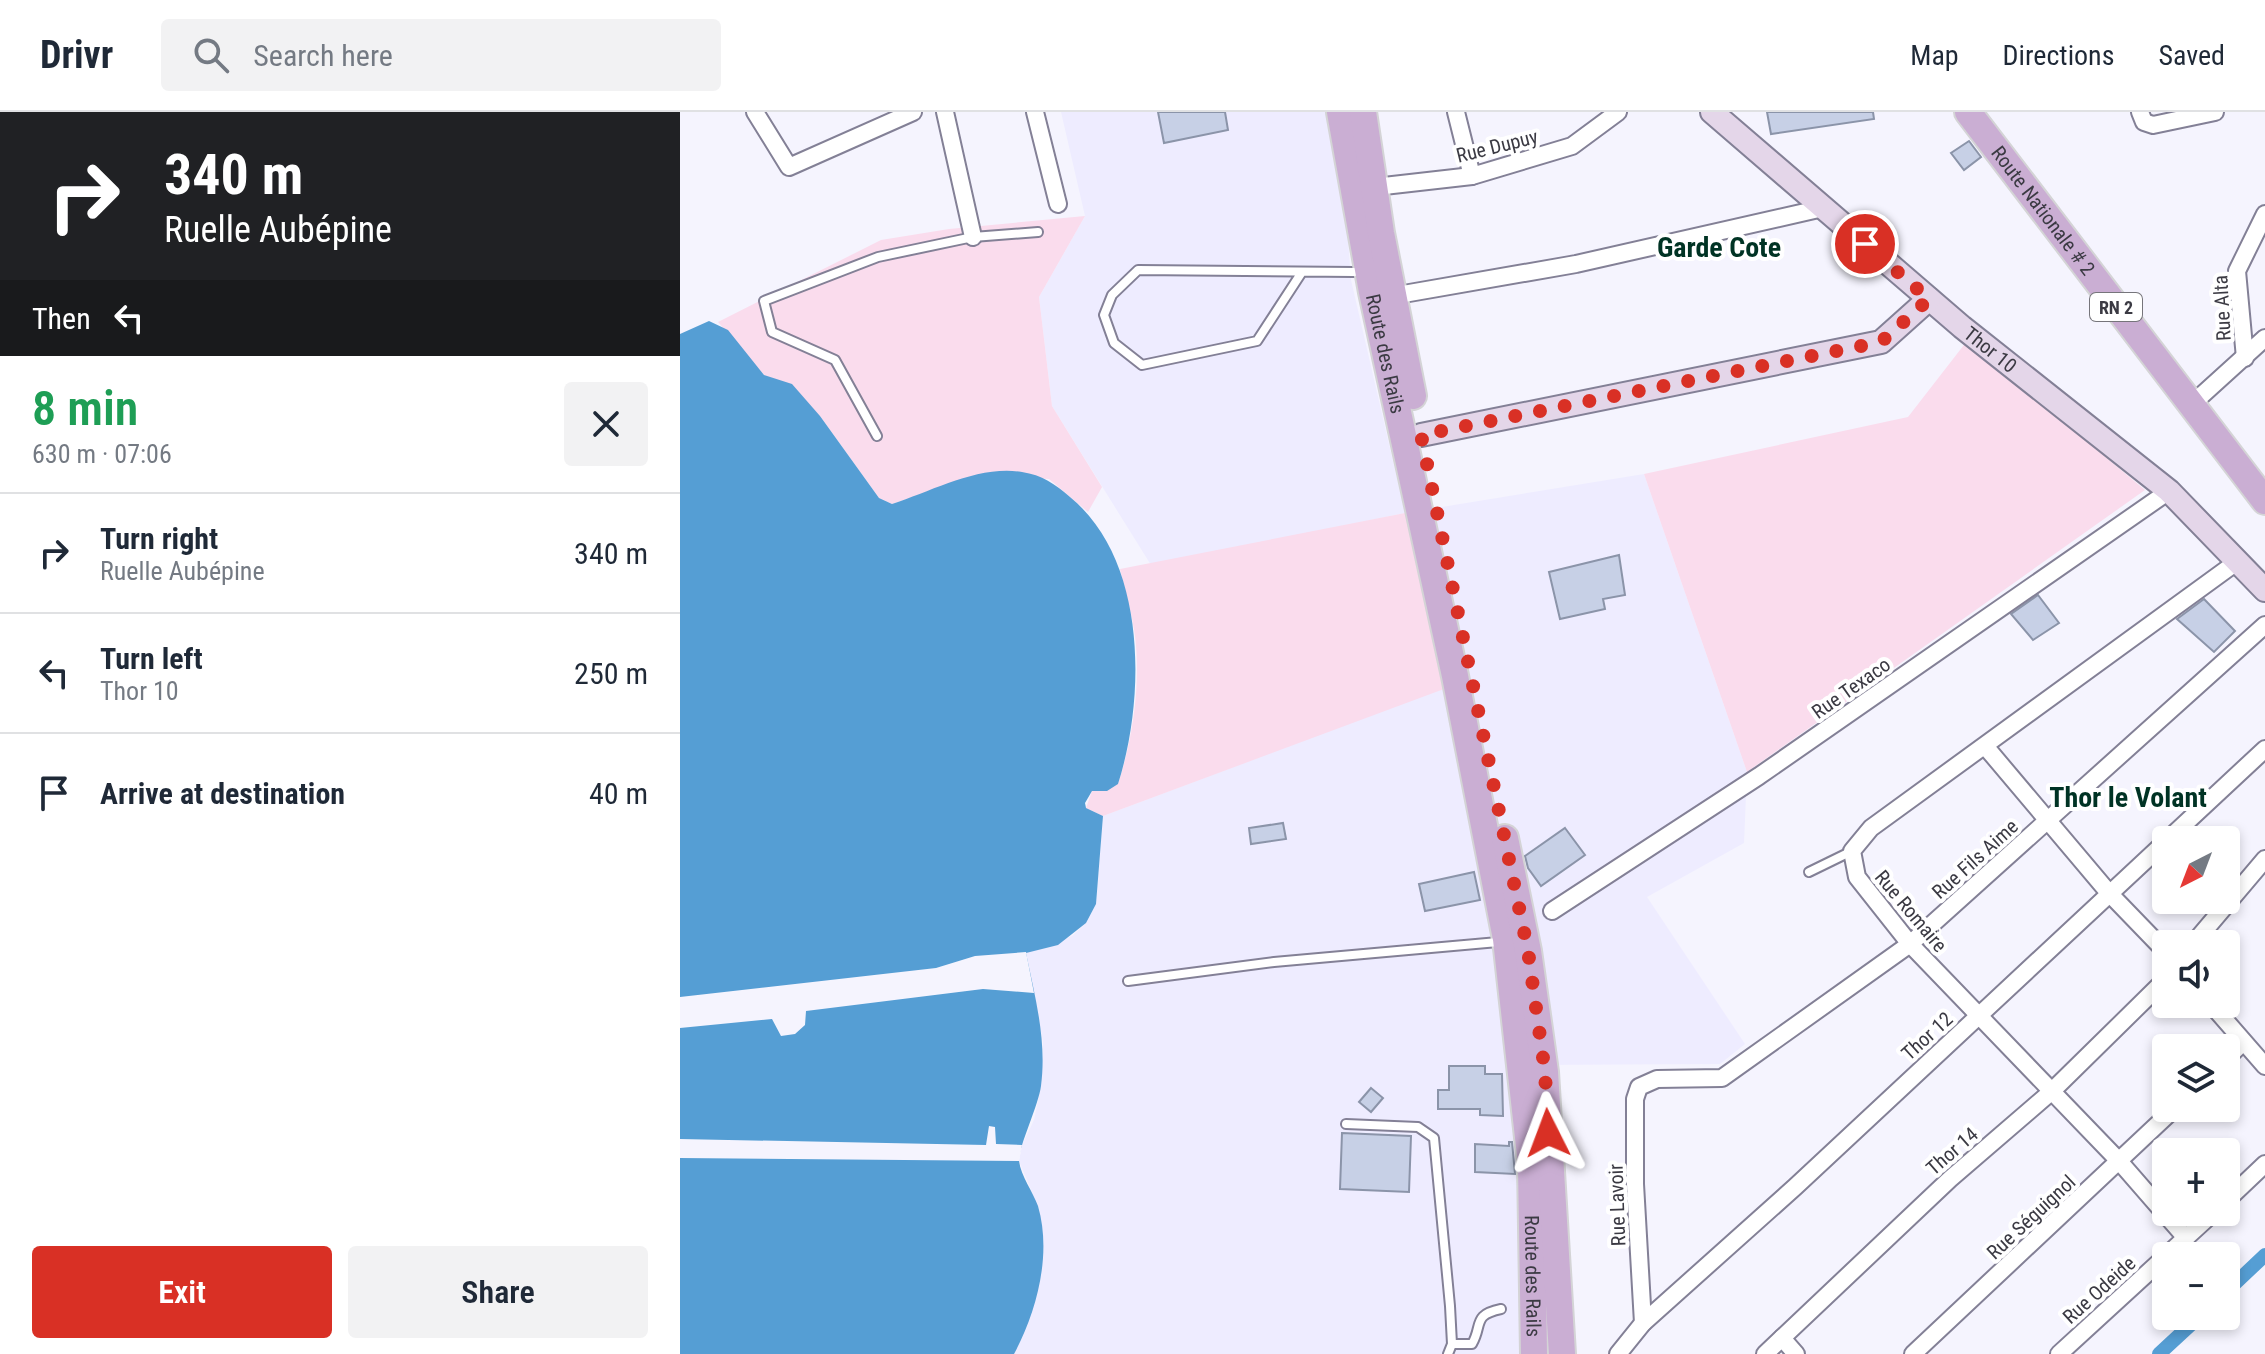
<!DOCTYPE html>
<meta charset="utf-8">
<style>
:root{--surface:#fff;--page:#f2f2f3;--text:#1f2937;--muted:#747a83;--line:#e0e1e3;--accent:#d93025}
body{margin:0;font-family:"Roboto Condensed",sans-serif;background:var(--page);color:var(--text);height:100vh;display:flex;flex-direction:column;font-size:30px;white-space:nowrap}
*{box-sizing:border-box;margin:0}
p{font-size:26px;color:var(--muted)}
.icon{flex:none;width:44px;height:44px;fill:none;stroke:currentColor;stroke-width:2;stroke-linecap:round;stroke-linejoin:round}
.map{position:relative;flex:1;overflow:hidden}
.drawer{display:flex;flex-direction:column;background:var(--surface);width:680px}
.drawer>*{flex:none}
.banner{background:#202124;color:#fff;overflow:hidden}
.needle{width:52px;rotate:222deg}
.fabs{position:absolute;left:1472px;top:714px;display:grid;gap:16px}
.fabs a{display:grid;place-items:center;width:88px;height:88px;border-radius:8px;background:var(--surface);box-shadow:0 4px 12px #0003;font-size:40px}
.pin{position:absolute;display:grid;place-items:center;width:68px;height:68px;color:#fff;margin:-34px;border:4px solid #fff;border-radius:50%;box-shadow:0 2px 8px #0007}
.me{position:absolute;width:88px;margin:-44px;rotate:357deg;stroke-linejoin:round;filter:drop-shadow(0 0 6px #0008)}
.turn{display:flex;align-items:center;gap:28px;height:168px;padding:0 32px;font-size:36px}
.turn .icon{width:104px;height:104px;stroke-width:2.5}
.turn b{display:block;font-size:56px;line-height:68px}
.then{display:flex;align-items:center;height:76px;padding:0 32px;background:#0003;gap:16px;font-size:30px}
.round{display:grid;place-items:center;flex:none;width:84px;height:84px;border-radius:8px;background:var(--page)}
.summary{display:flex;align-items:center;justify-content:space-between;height:136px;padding:0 32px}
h1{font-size:48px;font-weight:600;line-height:60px;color:#1e9e55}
.action{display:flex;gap:16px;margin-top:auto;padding:16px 32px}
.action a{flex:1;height:92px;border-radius:8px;background:var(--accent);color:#fff;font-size:32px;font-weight:600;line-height:92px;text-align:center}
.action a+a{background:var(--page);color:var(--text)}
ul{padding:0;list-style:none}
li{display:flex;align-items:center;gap:24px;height:120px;padding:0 32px;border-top:2px solid var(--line)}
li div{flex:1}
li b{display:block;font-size:30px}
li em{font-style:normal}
header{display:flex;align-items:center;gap:48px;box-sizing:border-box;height:112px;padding:0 40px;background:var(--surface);border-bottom:2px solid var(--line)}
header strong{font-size:38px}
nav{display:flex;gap:44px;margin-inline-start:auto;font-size:28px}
.search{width:560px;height:72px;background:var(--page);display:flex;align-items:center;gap:20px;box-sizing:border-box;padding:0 28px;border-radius:8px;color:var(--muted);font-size:30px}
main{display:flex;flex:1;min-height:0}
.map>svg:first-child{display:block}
</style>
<header>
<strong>Drivr</strong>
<div class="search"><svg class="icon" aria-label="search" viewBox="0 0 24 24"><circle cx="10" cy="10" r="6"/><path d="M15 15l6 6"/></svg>Search here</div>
<nav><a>Map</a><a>Directions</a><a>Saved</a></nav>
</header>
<main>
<section class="drawer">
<div class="banner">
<div class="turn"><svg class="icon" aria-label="right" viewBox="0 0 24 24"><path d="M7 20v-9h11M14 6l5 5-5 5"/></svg><div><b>340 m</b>Ruelle Aubépine</div></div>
<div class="then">Then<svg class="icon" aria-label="left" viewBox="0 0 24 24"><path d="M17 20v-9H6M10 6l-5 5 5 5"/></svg></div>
</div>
<div class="summary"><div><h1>8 min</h1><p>630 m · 07:06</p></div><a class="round"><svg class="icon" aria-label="close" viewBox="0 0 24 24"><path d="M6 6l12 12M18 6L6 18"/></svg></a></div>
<ul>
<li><svg class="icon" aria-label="right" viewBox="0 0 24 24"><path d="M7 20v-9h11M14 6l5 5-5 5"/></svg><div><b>Turn right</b><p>Ruelle Aubépine</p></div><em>340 m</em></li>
<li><svg class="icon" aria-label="left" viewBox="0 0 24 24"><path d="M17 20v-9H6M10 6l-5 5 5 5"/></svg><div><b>Turn left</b><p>Thor 10</p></div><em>250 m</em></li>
<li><svg class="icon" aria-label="arrive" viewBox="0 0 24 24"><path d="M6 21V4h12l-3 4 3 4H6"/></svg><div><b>Arrive at destination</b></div><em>40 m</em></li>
</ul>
<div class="action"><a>Exit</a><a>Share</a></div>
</section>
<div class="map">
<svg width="1585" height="1242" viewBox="0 0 1585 1242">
<rect width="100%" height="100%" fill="#f5f4fe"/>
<path fill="#eeecff" d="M381,0H650L664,73L671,168L725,401L964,362L1067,660L1064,731L967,785L1065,932L1040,952L840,953L855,1242H334L351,1202L362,1154L359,1097L339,1049L342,1033L354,1008L361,974L363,930L346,840L392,824L406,811L416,792L423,704L772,573L725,401L471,453L372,294L359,185L405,104Z"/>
<g fill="#fadced">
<path d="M405,104L359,185L372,294L422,375L408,400L369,367L298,363L212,392L199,386L140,304L84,263L38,210L201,128L269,117Z"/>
<path d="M1287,229L1465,378L1067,660L964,362L1228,305Z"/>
<path d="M725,401L772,574L423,704L406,696L412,679L438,672C453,626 461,571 455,524C452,501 445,479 440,457Z"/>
</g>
<path fill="#559ed4" d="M29,209L48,218L84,263L112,272L140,304L199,386L212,392C253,379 298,353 342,360C362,363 375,372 390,385C467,448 466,584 438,672L427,679H412L405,691L406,696L423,704L416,792L406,811L378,833L346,841C355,885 367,928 361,974C359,992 337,1039 339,1049C341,1064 353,1080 358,1094C372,1142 357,1199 334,1242H0V222Z"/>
<g fill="#f5f4fe">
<path d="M346,840L354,881L303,877L126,899L125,913L115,922L101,924L92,907L0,916V885L256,856L295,844Z"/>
<path d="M309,1014L315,1015L316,1032L342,1033L339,1049L0,1046V1027L306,1033Z"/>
</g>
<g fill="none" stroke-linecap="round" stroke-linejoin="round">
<g stroke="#559ed4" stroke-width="14">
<path d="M1546,1180L1585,1143"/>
<path d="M1479,1242L1520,1204"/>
</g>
</g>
<g fill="#c7d0e6" stroke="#8b94a9" stroke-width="2">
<path d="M478,0H545L548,18L484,31Z"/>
<path d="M1087,0H1193L1194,7L1091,22Z"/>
<path d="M1289,29L1301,45L1284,58L1271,41Z"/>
<path d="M939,443L945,483L923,487L925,497L880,507L869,460Z"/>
<path d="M1358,483L1379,511L1353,528L1331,502Z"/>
<path d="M1524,487L1555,519L1534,540L1497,507Z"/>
<path d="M603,711L606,727L571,732L569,716Z"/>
<path d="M885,716L905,743L861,774L848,756L845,744Z"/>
<path d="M794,760L800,788L745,799L739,772Z"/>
<path d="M769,954H805V962H822L823,1004L800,1003V997H758V978H769Z"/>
<path d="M691,976L703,986L691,1000L679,990Z"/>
<path d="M662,1021L731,1024L729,1080L660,1077Z"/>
<path d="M829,1030H832L835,1062L795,1060V1032L829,1034Z"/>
</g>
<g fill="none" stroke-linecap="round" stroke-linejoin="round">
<g stroke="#838096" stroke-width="12">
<g id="lane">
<path d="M622,160L577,229L462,253L434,231L424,203L432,183L458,158L674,160"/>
<path d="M197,324L155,248L92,220L84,189L198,145L293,125L358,120"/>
<path d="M1129,760L1172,739"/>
<path d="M448,869L594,850L818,830"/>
<path d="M666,1012L738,1015L754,1026L770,1194L772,1232L768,1242"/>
<path d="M772,1232H792C803,1213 792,1203 821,1197"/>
</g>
</g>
<g stroke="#838096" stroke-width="20">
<g id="street">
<path d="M75,0L109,55L233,0"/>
<path d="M265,0L293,125"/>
<path d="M355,0L378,92"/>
<path d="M776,0L792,64"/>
<path d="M1460,0L1464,10L1473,13L1535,0"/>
<path d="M695,75L792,64L892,34L938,0"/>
<path d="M712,184L896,152L1143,96"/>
<path d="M1565,246L1557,159L1585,102"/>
<path d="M1511,293L1585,226"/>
<path d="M1305,634L1429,781L1486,840"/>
<path d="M872,799L1079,664L1489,379"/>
<path d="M1513,832L1585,747"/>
<path d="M1531,892L1585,954"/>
<path d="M1546,947L1563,930"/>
<path d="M1546,1089L1585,1052"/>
<path d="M1506,1126L1439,1049L1230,832L1177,765L1172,739L1191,716L1558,449"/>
<path d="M1486,1144L1534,1100"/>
<path d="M963,1211L955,1072V987L959,975L977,967L1042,966L1230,832L1585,513"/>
<path d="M1102,1226L1116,1242"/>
<path d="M938,1242L963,1211L1115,1075L1585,637"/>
<path d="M1085,1242L1270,1067L1371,980L1486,867"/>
<path d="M1233,1242L1495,996"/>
<path d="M1379,1242L1486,1144"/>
</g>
</g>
<g stroke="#838096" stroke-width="26">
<g id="secondary">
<path id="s1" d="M1032,0L1282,215L1489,379L1585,478"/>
<path d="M741,323L1201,230L1249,187"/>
</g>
</g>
<g stroke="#d4d4d6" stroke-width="30">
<g id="primary">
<path id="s2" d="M660,0L692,180L775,564L826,827L851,1052L854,1242"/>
<path d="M683,0L701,121L733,284"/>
<path id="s3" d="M1288,0L1585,389"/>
<path d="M825,726L848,839L865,960L882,1242"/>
</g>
</g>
<use href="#lane" stroke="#fff" stroke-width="8"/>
<use href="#street" stroke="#fff" stroke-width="16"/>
<use href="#secondary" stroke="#e4d6e9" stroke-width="22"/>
<use href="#primary" stroke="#caaed3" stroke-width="26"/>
</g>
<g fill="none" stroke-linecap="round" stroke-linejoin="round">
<path stroke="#d93025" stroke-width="14" stroke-dasharray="0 25.2" d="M868,1021L865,960L848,839L741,323L1201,230L1249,187L1185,132"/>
</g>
<g text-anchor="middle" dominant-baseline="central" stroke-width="8" stroke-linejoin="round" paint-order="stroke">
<rect fill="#fff" stroke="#76757b" stroke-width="2" x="1410" y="181" width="52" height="28" rx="6"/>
<g font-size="18" font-weight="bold" fill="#3b3a43">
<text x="1436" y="195">RN 2</text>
</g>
<g font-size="20" fill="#3b3a43" stroke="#fff">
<text transform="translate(817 34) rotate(-14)">Rue Dupuy</text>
<text stroke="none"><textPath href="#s3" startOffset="124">Route Nationale # 2</textPath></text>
<text transform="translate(1542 196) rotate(-93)">Rue Alta</text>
<text stroke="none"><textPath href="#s1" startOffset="366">Thor 10</textPath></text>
<text stroke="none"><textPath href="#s2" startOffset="246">Route des Rails</textPath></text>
<text transform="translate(1171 576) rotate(-35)">Rue Texaco</text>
<text transform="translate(1295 747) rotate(-42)">Rue Fils Aime</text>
<text transform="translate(1231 799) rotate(50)">Rue Romaire</text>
<text transform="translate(1247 924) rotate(-42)">Thor 12</text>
<text transform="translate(1272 1039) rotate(-41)">Thor 14</text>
<text transform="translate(937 1093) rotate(-92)">Rue Lavoir</text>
<text transform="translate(1351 1105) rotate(-43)">Rue Séguignol</text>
<text stroke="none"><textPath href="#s2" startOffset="1182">Route des Rails</textPath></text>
<text transform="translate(1419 1178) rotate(-42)">Rue Odeide</text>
</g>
<g font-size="28" font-weight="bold" fill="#003324" stroke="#fff">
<text x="1039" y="135">Garde Cote</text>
<text x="1448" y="685">Thor le Volant</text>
</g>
</g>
</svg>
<div class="fabs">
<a><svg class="needle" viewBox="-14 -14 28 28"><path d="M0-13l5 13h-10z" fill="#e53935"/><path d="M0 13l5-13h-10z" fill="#747a83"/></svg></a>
<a><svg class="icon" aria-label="sound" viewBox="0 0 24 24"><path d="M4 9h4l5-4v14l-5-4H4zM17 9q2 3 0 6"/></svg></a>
<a><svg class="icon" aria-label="layers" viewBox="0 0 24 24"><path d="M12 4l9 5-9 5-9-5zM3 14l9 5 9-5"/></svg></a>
<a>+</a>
<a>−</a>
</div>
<div class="pin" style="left:1185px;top:132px;background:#d93025"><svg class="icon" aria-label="arrive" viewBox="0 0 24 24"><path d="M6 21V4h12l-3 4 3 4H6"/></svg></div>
<svg class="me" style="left:868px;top:1021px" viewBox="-20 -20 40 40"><path d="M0-17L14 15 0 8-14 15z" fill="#d93025" stroke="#fff" stroke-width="4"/></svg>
</div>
</main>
